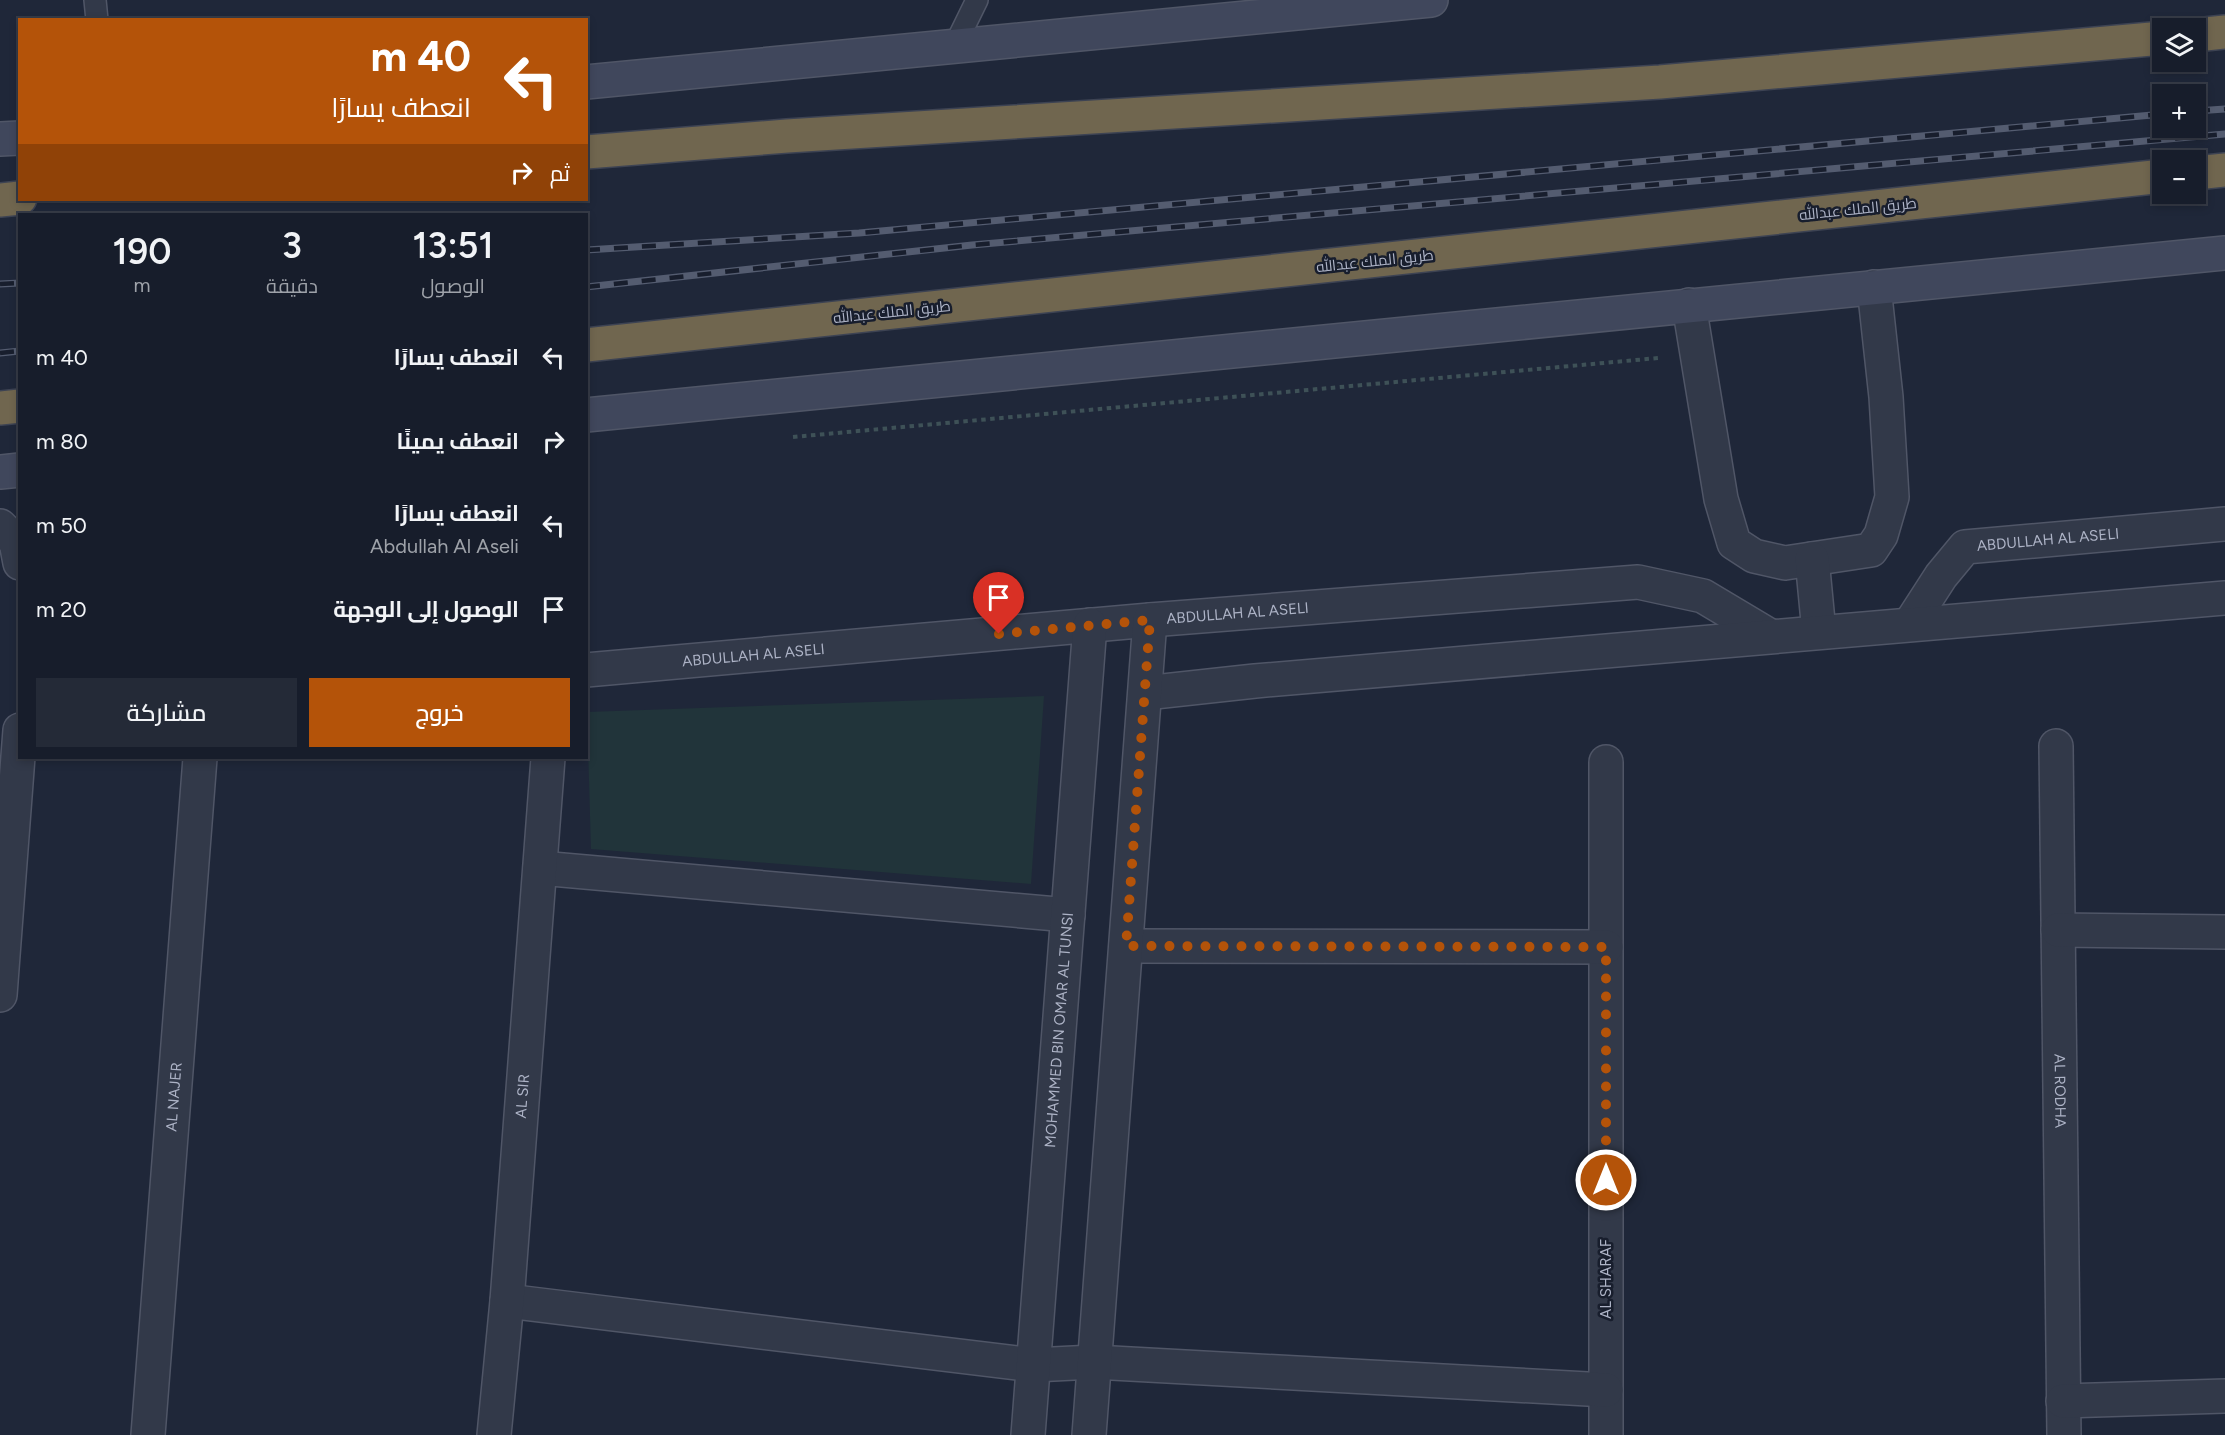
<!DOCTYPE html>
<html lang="ar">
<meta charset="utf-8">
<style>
:root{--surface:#171d2b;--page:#242a37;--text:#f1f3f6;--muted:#9ea2a9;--line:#363b47;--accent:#b45309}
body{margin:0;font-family:Figtree,Cairo,sans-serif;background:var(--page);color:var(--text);direction:rtl;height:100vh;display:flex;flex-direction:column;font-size:22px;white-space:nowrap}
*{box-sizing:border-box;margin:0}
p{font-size:20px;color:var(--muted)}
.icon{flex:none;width:33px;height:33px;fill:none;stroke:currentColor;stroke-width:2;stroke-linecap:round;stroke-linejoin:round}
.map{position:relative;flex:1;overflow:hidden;direction:ltr}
.sheet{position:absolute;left:18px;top:213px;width:570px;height:546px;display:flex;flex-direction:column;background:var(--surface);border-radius:0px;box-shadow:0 3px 9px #0003,0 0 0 2px var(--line);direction:rtl}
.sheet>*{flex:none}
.banner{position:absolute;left:18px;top:18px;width:570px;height:183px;border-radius:0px;box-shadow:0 3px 9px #0003,0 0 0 2px var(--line);direction:rtl;background:#b45309;color:#fff;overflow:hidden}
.fabs{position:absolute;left:2152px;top:18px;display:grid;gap:12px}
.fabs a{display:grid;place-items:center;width:54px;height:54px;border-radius:0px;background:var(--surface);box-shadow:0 3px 9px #0003,0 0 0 2px var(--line);font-size:30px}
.pin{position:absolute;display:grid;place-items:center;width:51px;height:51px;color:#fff;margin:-62px -26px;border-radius:50% 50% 50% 0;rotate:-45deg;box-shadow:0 0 6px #0007}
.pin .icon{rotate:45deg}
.me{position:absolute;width:66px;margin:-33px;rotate:0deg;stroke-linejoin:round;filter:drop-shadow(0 0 4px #0008)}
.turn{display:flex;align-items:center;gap:21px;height:126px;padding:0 18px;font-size:27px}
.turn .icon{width:78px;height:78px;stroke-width:2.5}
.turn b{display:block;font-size:42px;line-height:51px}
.then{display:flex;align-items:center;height:57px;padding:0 18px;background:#0003;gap:12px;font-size:22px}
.eta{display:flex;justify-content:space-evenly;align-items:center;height:102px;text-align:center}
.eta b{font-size:36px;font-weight:600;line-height:42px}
.button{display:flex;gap:12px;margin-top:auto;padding:12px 18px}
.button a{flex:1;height:69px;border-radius:0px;background:var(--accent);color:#fff;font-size:24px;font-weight:600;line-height:69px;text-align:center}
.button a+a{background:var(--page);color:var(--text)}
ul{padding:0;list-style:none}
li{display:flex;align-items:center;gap:18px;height:84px;padding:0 18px}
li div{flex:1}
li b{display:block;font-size:22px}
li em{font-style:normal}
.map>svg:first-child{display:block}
</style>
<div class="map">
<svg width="2225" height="1435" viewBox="0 0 2225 1435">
<rect width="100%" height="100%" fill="#1f2739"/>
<path fill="#21343a" d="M1044,696L1031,884L591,849L587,712Z"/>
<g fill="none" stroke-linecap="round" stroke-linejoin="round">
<g stroke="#505667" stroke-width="24">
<g id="lane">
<path d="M95,0L97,20"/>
<path d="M955,45L977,0"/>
</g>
</g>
<g stroke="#505667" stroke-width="36">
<g id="street">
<path d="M1689,305L1721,499L1734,543L1754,556L1785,563L1871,550L1881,535L1892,497L1886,397L1874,287"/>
<path d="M0,526L16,542L20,563"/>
<path d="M1812,559L1819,632"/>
<path id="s1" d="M1910,624L1941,576L1965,547L2225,524"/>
<path id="s2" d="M586,670L1150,620L1638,582L1703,596L1770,636"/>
<path d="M1145,693L1255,681L2225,598"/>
<path id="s3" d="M2056,746L2064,1435"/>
<path d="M1606,762V1435"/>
<path d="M540,868L1068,915"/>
<path d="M2058,930L2225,932"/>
<path d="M1126,946L1606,947"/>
<path d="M0,995L20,730"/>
<path d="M507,1301L1033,1365L1094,1362L1606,1390"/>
<path d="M2063,1401L2225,1396"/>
<path id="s4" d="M148,1435L200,758"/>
<path id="s5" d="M494,1435L507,1301L548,758"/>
<path id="s6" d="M1028,1435L1090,625"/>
<path d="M1089,1435L1150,620"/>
</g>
</g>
<g stroke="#505667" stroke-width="36">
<g id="secondary">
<path d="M586,82L1431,0"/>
<path d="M0,139L20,138"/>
<path d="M586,415L2225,253"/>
<path d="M0,472L20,470"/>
</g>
</g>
<g stroke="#3d4353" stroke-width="36">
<g id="highway">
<path d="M2196,35L2225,32"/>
<path d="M586,152L787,136L1660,82L2163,38"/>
<path d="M2196,173L2225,170"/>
<path d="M0,200L20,198"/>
<path d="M586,345L2163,176"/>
<path d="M0,408L20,406"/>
</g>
</g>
<path stroke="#3e5157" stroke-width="4" stroke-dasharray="4.5 4.5" stroke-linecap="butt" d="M793,437L1658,358"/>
<use href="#lane" stroke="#323949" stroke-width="21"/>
<use href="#street" stroke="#323949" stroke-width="33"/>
<use href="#secondary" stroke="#40475c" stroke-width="33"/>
<use href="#highway" stroke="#70664f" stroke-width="33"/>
<g stroke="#545c70" stroke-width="7">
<g id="rail">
<path d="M2196,111L2225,109"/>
<path d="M586,250L859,233L2163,114"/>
<path d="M0,284L20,283"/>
<path d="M586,287L972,245L2225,134"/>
<path d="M0,353L20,351"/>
</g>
</g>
<use href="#rail" stroke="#181e2d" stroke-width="4.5" stroke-dasharray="14" stroke-linecap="butt"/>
</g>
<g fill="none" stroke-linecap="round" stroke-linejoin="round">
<path stroke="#b45309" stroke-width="10" stroke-dasharray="0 18" d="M999,634L1150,620L1126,946L1606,947V1180"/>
</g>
<g text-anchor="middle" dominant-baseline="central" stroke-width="5" stroke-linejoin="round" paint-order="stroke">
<g font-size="15" fill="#adb3c6" stroke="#181e2d">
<text transform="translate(1858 209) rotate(-6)">طريق الملك عبدالله</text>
<text transform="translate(1375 261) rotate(-6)">طريق الملك عبدالله</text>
<text transform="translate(892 312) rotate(-6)">طريق الملك عبدالله</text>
<text stroke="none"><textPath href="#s1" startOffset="178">ABDULLAH AL ASELI</textPath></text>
<text stroke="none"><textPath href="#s2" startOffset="654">ABDULLAH AL ASELI</textPath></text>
<text stroke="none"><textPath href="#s2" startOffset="168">ABDULLAH AL ASELI</textPath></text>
<text stroke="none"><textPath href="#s6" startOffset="406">MOHAMMED BIN OMAR AL TUNSI</textPath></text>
<text stroke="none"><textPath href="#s3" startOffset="345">AL RODHA</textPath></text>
<text stroke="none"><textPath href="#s4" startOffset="339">AL NAJER</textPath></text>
<text stroke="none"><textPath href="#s5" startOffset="340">AL SIR</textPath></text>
<text transform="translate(1606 1279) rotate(-90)">AL SHARAF</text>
</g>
</g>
</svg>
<div class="fabs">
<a><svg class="icon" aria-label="layers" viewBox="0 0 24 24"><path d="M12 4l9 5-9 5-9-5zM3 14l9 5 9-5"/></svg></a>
<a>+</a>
<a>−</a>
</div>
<div class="pin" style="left:999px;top:634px;background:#d93025"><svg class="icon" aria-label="arrive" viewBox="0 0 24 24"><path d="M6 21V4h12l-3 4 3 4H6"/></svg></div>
<svg class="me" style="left:1606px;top:1180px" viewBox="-20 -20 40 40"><circle r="17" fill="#b45309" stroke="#fff" stroke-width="3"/><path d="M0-11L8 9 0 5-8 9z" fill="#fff"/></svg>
<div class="banner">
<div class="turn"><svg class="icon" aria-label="left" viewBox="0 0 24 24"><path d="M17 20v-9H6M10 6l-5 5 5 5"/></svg><div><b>40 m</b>انعطف يسارًا</div></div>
<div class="then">ثم<svg class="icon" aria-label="right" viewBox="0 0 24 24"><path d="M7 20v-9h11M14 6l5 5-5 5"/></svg></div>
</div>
<section class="sheet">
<div class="eta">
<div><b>13:51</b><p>الوصول</p></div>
<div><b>3</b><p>دقيقة</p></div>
<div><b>190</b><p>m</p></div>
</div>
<ul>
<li><svg class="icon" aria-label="left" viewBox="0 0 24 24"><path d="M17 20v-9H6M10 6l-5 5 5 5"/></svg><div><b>انعطف يسارًا</b></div><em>40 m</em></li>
<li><svg class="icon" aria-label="right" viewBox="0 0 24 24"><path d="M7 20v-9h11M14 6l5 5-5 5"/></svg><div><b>انعطف يمينًا</b></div><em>80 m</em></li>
<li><svg class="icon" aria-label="left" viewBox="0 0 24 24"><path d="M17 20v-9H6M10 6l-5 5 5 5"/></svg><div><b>انعطف يسارًا</b><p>Abdullah Al Aseli</p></div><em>50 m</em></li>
<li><svg class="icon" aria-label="arrive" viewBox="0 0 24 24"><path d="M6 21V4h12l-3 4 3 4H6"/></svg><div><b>الوصول إلى الوجهة</b></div><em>20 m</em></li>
</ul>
<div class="button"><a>خروج</a><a>مشاركة</a></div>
</section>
</div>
